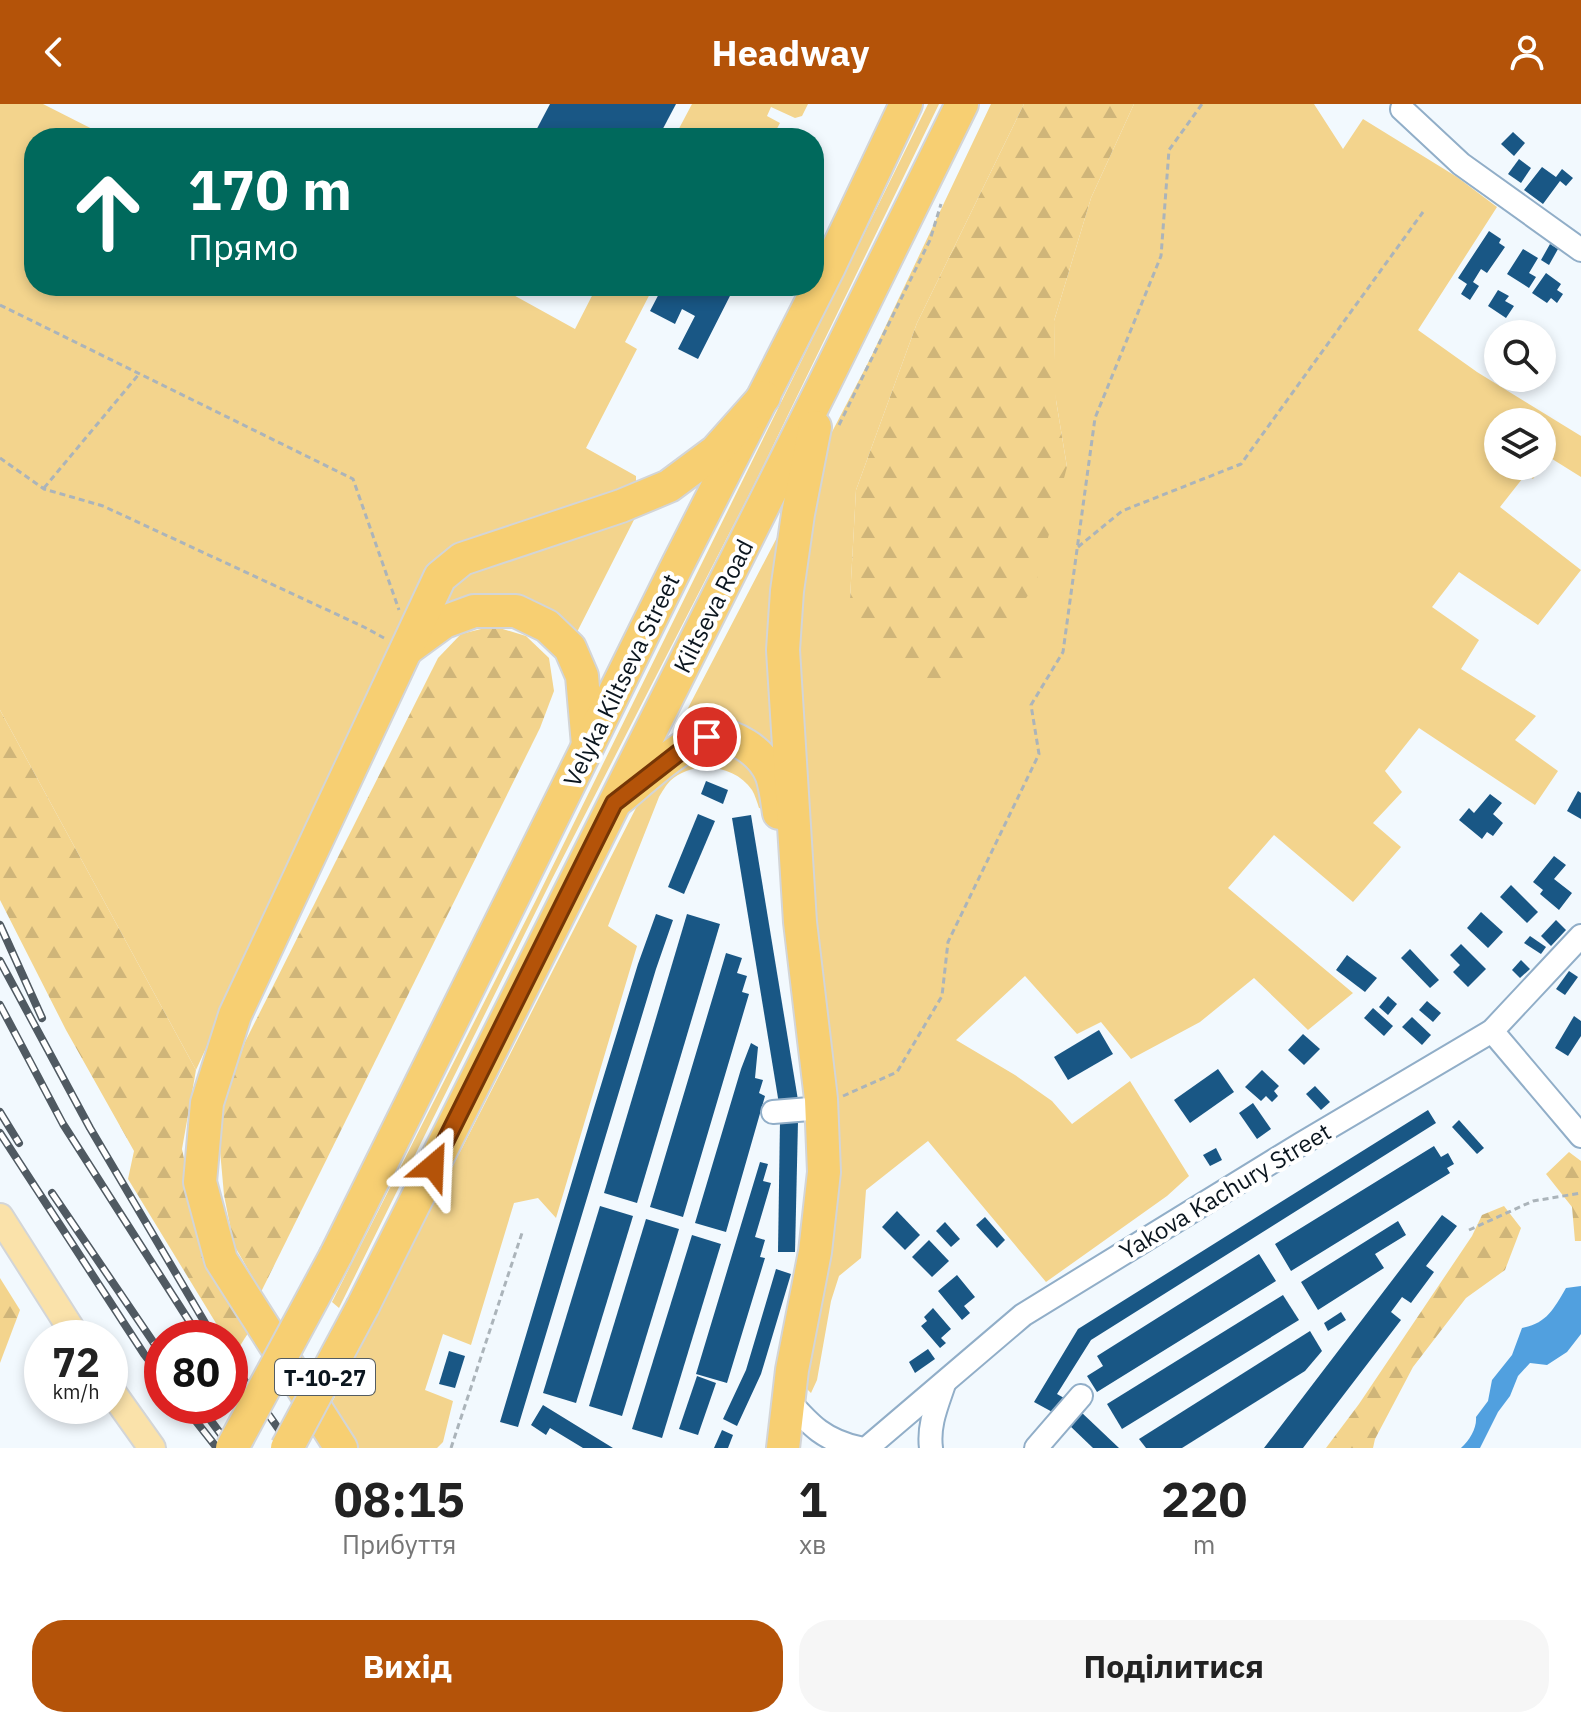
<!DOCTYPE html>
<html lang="uk">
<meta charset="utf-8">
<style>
:root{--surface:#fff;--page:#f6f6f6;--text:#222;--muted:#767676;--accent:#b45309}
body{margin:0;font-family:"IBM Plex Sans",sans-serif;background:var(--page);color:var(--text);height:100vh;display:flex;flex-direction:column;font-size:30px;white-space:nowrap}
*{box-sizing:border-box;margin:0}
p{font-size:26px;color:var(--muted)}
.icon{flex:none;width:44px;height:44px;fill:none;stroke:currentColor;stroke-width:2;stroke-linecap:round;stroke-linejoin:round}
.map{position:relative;height:1344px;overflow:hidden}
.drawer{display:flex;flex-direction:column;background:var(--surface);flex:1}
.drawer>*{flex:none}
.top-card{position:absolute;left:24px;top:24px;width:800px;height:168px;border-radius:32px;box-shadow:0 4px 12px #0003;background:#00695c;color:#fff;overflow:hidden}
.buttons{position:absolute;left:1484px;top:216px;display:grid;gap:16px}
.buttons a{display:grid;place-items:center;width:72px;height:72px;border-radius:50%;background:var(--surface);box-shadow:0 4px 12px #0003;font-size:40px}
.speed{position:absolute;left:24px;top:1216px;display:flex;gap:16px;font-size:40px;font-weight:700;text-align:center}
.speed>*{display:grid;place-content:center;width:104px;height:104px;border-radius:50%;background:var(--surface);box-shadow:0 4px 12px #0003;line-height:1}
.speed small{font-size:20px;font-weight:400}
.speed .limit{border:12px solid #d22;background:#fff;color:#111}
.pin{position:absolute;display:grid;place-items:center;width:68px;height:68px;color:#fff;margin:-34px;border:4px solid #fff;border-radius:50%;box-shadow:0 2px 8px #0007}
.me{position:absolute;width:88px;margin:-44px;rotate:26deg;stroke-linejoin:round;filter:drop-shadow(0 0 6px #0008)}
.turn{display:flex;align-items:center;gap:28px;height:168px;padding:0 32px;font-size:36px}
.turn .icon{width:104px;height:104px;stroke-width:2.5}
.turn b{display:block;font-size:56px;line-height:68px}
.eta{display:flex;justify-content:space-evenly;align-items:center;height:136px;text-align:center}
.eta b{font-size:48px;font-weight:800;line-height:56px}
.cta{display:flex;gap:16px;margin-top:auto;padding:16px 32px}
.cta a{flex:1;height:92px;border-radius:32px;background:var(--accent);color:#fff;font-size:32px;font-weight:800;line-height:92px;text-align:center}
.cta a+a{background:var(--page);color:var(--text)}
header{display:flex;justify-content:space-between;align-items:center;height:104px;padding:0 32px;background:var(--accent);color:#fff;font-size:36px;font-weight:800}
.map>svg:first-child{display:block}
</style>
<header><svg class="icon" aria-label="back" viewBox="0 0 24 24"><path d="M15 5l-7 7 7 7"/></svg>Headway<svg class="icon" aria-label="person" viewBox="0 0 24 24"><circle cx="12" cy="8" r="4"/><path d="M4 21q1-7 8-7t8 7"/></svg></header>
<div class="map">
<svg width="1581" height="1344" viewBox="0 0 1581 1344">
<defs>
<pattern id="forest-firs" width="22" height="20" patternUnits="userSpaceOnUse" patternTransform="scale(2)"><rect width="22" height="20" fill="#f3d48d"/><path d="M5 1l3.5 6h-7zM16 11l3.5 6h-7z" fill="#cfb579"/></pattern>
</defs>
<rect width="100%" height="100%" fill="#f2f9fe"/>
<g fill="#f3d48d">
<path d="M0,0H43L110,34H34V182H497L575,225L597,182H654L625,238L637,245L586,344L636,372V384L434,464L394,533L196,966L0,606Z"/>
<path d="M692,0H808L802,12L795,14L771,3L767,12L780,19L773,32L775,34H674Z"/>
<path d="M928,0H939L752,385L551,777L339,1204L332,1198L535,798Z"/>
<path d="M991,0H1024L917,219L856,386L850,495L1067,363L1055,290L1054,217L1091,94L1134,0H1314L1343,45L1363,15L1457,73L1497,103L1418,226L1477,268L1581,332V373L1549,353L1542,362V318H1498V362H1542L1533,375L1526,370L1500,403L1581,466L1538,521L1459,468L1432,503L1479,536L1461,565L1536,612L1515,636L1558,667L1535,701L1419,624L1385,667L1402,688L1373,719L1401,743L1353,798L1274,731L1228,784L1353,889L1308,926L1254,874L1200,918L1131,955L1101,918L1077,930L1025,872L956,936L1015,971L1052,997L1072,1020L1130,977L1189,1072L1167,1092L1046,1178L928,1037L866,1086L861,1154L839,1172L831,1197L817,1276L811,1289L800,1278L822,1153L802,713L759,704C757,698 755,691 752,686C734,660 693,656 670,677C666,681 662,688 659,693L608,822L637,842L556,1114L538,1094L514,1099L471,1241L443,1230L425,1286L453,1297L443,1338L437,1344H350L327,1308L637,702L870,255Z"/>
<path d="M641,402L574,534L551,506L517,491L436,511L453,476Z"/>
</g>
<g fill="url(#forest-firs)">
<path d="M1024,0H1134L1091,94L1054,217L1056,296L1067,363L1035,482L979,557L933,590L881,551L850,495L856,386L917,219Z"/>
<path d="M493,522L526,532L549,554L554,587L540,624L261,1188L234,1141L224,1091L219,1035L224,999L245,938L438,554L461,530Z"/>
<path d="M0,606L196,966L182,1045L201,1139L248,1229L235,1250L230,1242V1234H225L128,1075L134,1047L66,926L0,796Z"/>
<path d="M1569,1048L1581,1057V1137H1575L1572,1103L1546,1070Z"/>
<path d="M1504,1102L1521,1124L1505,1166L1466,1194L1413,1263L1375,1335L1373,1344H1326L1359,1300L1472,1132L1482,1111Z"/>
<path d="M0,1174L20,1206L0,1259Z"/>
</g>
<path fill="#51a0df" d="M1581,1182V1230L1567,1248L1547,1261L1530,1259L1518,1272L1510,1292L1498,1308L1480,1344H1461C1470,1336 1477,1324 1476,1313L1488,1297L1492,1276L1512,1251L1522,1224C1547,1219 1553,1206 1566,1184Z"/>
<g fill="#195785">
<path d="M550,0H676L658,34H532Z"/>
<path d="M1513,28L1525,39L1514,52L1501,40Z"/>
<path d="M1519,55L1531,64L1521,79L1508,70Z"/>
<path d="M1542,63L1556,73L1562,65L1573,74L1566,82L1560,77L1543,100L1524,86Z"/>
<path d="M1489,127L1501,135L1499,139L1505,143L1487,169L1481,165L1473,178L1479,182L1470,196L1461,190L1467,180L1458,174Z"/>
<path d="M1550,140L1558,145L1549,161L1541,156Z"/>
<path d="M1523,145L1538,154L1529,169L1536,173L1529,184L1507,170Z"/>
<path d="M1546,169L1561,180L1557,186L1563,190L1557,199L1551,194L1547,199L1532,189Z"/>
<path d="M663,182H694L693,185L705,191L710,182H735L698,255L678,245L695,212L682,205L675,220L650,207Z"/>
<path d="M1498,186L1509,192L1505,197L1514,202L1506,214L1488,202Z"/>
<path d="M706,677L728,686L723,700L701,690Z"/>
<path d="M1578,687L1581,689V715L1567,707Z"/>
<path d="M1490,690L1502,699L1493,710L1503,719L1493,732L1487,728L1482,735L1459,716L1469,704L1474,709Z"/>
<path d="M698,710L715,717L684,790L668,783Z"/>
<path d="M751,711L798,996L779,1000L732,714Z"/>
<path d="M1554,752L1566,761L1554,775L1572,789L1559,806L1540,790L1543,786L1533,778Z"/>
<path d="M1511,781L1538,808L1527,819L1500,793Z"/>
<path d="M1481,808L1503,828L1488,844L1467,824Z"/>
<path d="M656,810L673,816L656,865L518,1323L500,1318L594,1004L638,860Z"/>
<path d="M687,810L720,820L637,1099L604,1089Z"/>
<path d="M1556,816L1566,826L1551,842L1541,832Z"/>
<path d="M1530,832L1546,843L1541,850L1524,839Z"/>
<path d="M1461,840L1486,865L1468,883L1453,868L1460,861L1450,851Z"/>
<path d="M1410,845L1439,876L1430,884L1401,854Z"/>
<path d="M726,849L742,854L737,869L747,872L742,888L749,890L683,1113L650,1103Z"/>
<path d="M1347,851L1377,874L1365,888L1336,866Z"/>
<path d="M1521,856L1530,865L1520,874L1512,866Z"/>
<path d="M1569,867L1578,873L1565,891L1556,885Z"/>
<path d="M1388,892L1397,900L1388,911L1379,903Z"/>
<path d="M1427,897L1441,909L1433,918L1419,906Z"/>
<path d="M1373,904L1393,922L1384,932L1364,914Z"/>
<path d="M1574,912L1581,917V932L1568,952L1555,944Z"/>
<path d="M1412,913L1431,931L1422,941L1402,923Z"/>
<path d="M1099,926L1113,950L1068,976L1054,953Z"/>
<path d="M1303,930L1320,945L1304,961L1288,946Z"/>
<path d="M751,939L758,943L755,974L763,976L759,989L765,992L726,1128L695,1119L741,965Z"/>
<path d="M1218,965L1234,988L1190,1019L1174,996Z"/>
<path d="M1262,966L1279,982L1274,987L1278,992L1272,998L1266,992L1261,997L1245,983Z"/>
<path d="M1315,982L1330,998L1321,1006L1306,990Z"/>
<path d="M1253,999L1271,1025L1257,1035L1239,1009Z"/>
<path d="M1428,1006L1436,1019L1091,1236L1057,1290L1064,1294L1056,1310L1034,1298L1078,1225Z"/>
<path d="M780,1016L798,1017L795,1148H778Z"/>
<path d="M1459,1016L1484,1044L1477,1050L1452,1023Z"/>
<path d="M1434,1042L1441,1053L1448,1049L1454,1060L1447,1064L1450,1069L1291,1167L1275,1140Z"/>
<path d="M1216,1044L1222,1056L1210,1062L1203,1051Z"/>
<path d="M760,1058L768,1060L763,1077L771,1079L755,1133L765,1136L760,1153L765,1154L727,1279L696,1270Z"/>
<path d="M600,1102L633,1112L576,1299L543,1289Z"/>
<path d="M897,1107L920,1131L905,1146L882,1123Z"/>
<path d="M1442,1111L1457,1122L1426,1162L1434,1168L1411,1199L1402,1193L1391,1208L1401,1216L1303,1344H1264Z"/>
<path d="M985,1113L1005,1136L997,1144L976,1121Z"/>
<path d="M646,1115L679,1125L622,1312L589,1302Z"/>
<path d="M1398,1117L1406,1131L1375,1150L1384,1164L1318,1206L1301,1178Z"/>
<path d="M945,1118L960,1135L951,1143L936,1127Z"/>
<path d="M692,1131L721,1140L662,1334L632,1325Z"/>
<path d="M929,1136L949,1157L932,1173L912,1153Z"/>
<path d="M1259,1150L1276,1177L1097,1288L1087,1272L1103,1262L1097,1252Z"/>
<path d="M776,1165L791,1170L761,1270L737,1322L723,1315L746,1266Z"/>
<path d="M957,1171L975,1193L964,1202L970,1209L962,1216L938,1187Z"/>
<path d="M1283,1191L1299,1216L1122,1325L1107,1300Z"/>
<path d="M933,1204L951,1225L941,1234L946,1239L940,1244L921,1222L927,1217L924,1213Z"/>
<path d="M1341,1208L1346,1216L1328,1227L1324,1219Z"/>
<path d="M1310,1227L1322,1247L1305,1267L1182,1344H1146L1139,1335Z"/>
<path d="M928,1245L935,1255L915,1269L909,1258Z"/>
<path d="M449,1247L465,1252L455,1284L439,1280Z"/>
<path d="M697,1272L716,1279L698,1331L679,1325Z"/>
<path d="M543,1301L613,1344H583L550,1324L546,1331L531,1321Z"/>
<path d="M1080,1307L1119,1344H1093L1068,1320Z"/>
<path d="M722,1326L733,1331L728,1344H714Z"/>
</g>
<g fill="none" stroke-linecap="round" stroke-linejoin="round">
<g stroke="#91aec8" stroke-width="26">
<g id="minor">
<path d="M1402,5L1461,60L1581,146"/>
<path d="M1492,927L1581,1032"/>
<path d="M773,1008L822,1004"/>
<path d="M788,1296C811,1322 824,1336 859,1344"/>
<path d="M867,1344L1023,1211L1301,1040L1492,927L1581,832"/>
<path d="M931,1344C928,1321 937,1301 944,1280"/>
<path d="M1036,1344L1081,1292"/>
</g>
</g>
<g stroke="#d3d5d7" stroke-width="30">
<g id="major">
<path d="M0,1113L77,1234"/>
<path d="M110,1285L152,1344"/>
</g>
</g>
<g stroke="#d3d5d7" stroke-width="36">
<g id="highway">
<path d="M407,545L444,518L474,507H516L547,522L570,544L582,572L588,641"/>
<path d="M620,694C641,677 682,638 707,633C733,627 763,648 772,672C776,684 777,697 779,709"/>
<path d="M336,1151L678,460L829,163L906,0"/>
<path d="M363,1202L823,282L962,0"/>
<path d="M341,1344L221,1156L200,1078L207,999L235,911L440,473L462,455L621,402L669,382L716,347L764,293"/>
<path d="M783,1344L792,1266L815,1148L824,1068L821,995L800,818L783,546L787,487L798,410L815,323"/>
</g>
</g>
<g stroke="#abb4ba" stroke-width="3" stroke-dasharray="6 4" stroke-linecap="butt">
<path d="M0,201L353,375L399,506"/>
<path d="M839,321L930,136L941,100"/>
<path d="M0,354L44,385L103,402L364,523L384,534"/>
<path d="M44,384L139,270"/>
<path d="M1078,443L1122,407L1241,360L1423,108"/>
<path d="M843,992L897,968L942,892L948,838L1039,650L1031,601L1063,548L1095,314L1161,152L1169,46L1202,0"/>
<path d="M1469,1126L1533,1097L1581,1089"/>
<path d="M451,1344L523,1126"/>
</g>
<use href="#minor" stroke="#fff" stroke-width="22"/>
<use href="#major" stroke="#fae2aa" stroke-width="26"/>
<use href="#highway" stroke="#f7cf72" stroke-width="32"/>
<g stroke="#505a62" stroke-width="8">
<g id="rail">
<path d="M0,821L42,914"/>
<path d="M0,857L90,1024L214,1234"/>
<path d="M0,901L63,1020L200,1234"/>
<path d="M0,1008L19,1039"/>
<path d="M0,1029L144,1250L162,1273"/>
<path d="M52,1089L162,1251"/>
<path d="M230,1256L292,1344"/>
<path d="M184,1302L217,1344"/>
<path d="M200,1302L231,1344"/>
</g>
</g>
<use href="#rail" stroke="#fff" stroke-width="5" stroke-dasharray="15" stroke-linecap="butt"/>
<g stroke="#d3d5d7" stroke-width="36" stroke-linecap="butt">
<g id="highway-bridge">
<path d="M232,1344L336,1151"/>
<path d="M287,1344L363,1202"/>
</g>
</g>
<use href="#highway-bridge" stroke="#f7cf72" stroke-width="32"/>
</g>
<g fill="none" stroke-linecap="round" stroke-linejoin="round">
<g stroke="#753606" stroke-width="20">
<path id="route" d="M433,1062L614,699L686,643L707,633"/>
</g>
<use href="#route" stroke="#b45309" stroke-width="14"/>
</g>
<g text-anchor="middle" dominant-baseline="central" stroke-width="8" stroke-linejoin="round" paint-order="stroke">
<rect fill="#fff" stroke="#545c62" stroke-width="2" x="275" y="1255" width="100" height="36" rx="6"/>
<g font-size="22" font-weight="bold" fill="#0b161f">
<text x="325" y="1273">Т-10-27</text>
</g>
<g font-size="24" fill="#0b161f" stroke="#fff">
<text transform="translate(713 502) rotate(-63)">Kiltseva Road</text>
<text transform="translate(621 576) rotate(-64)">Velyka Kiltseva Street</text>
<text transform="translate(1225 1087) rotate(-31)">Yakova Kachury Street</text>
</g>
</g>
</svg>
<div class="buttons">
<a><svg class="icon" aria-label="search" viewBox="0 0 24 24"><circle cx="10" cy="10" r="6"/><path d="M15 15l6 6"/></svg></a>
<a><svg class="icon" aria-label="layers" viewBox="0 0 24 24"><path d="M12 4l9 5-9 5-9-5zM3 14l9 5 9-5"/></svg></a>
</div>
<div class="speed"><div>72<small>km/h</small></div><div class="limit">80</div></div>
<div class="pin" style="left:707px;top:633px;background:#d93025"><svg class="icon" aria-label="arrive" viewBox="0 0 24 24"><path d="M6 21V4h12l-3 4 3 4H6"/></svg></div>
<svg class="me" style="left:433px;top:1062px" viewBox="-20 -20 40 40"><path d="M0-17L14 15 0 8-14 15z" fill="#b45309" stroke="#fff" stroke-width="4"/></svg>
<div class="top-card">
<div class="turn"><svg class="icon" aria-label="ahead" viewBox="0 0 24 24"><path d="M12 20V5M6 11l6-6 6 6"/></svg><div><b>170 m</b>Прямо</div></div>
</div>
</div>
<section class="drawer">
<div class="eta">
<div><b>08:15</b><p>Прибуття</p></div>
<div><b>1</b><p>хв</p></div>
<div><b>220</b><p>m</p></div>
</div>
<div class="cta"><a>Вихід</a><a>Поділитися</a></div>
</section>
